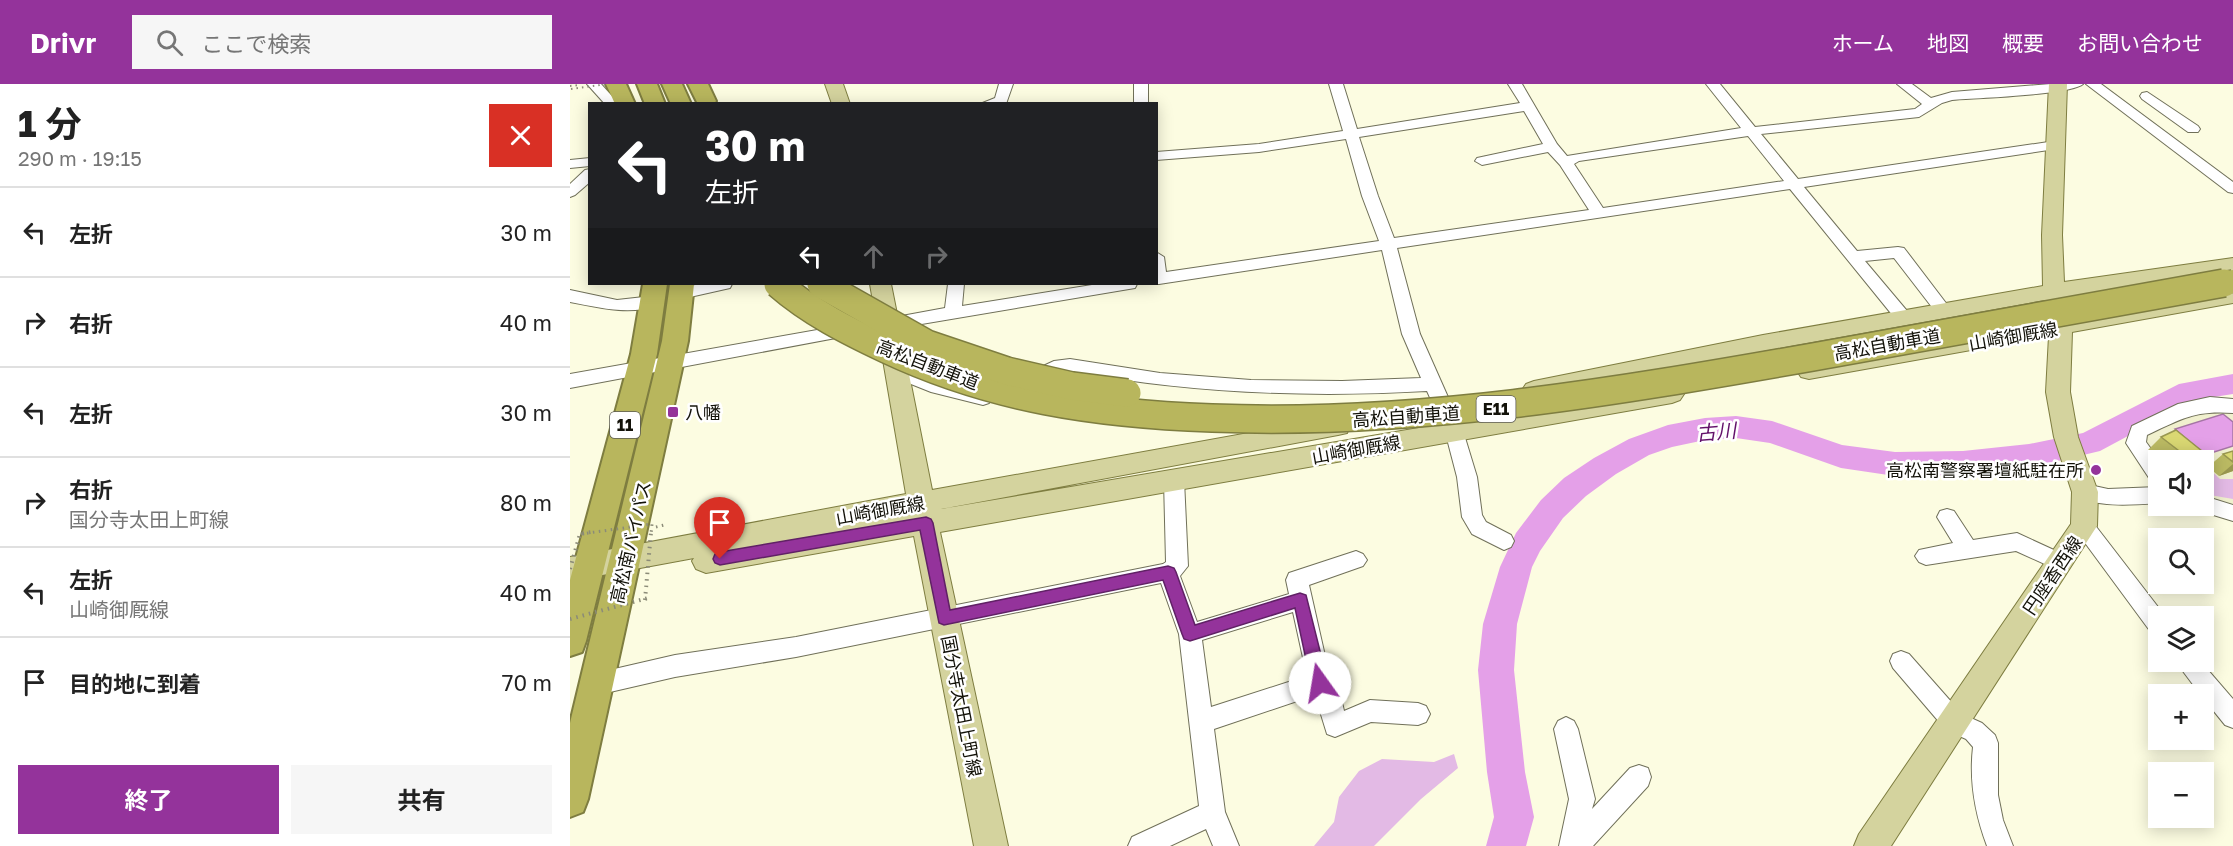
<!DOCTYPE html>
<html lang="ja">
<meta charset="utf-8">
<style>
:root{--surface:#fff;--page:#f6f6f6;--text:#222;--muted:#767676;--line:#e0e0e0;--accent:#94339b}
body{margin:0;font-family:"Golos Text","Noto Sans JP",sans-serif;background:var(--page);color:var(--text);height:100vh;display:flex;flex-direction:column;font-size:22px;white-space:nowrap}
*{box-sizing:border-box;margin:0}
p{font-size:20px;color:var(--muted)}
.icon{flex:none;width:33px;height:33px;fill:none;stroke:currentColor;stroke-width:2;stroke-linecap:round;stroke-linejoin:round}
.map{position:relative;flex:1;overflow:hidden}
.details{display:flex;flex-direction:column;background:var(--surface);width:570px}
.details>*{flex:none}
.top-card{position:absolute;left:18px;top:18px;width:570px;height:183px;border-radius:0px;box-shadow:0 3px 15px #0003;background:#202124;color:#fff;overflow:hidden}
.tools{position:absolute;left:1578px;top:366px;display:grid;gap:12px}
.tools a{display:grid;place-items:center;width:66px;height:66px;border-radius:0px;background:var(--surface);box-shadow:0 3px 15px #0003;font-size:30px}
.pin{position:absolute;display:grid;place-items:center;width:51px;height:51px;color:#fff;margin:-62px -26px;border-radius:50% 50% 50% 0;rotate:-45deg;box-shadow:0 0 6px #0007}
.pin .icon{rotate:45deg}
.me{position:absolute;width:66px;margin:-33px;rotate:347deg;stroke-linejoin:round;filter:drop-shadow(0 0 4px #0008)}
.turn{display:flex;align-items:center;gap:21px;height:126px;padding:0 18px;font-size:27px}
.turn .icon{width:78px;height:78px;stroke-width:2.5}
.turn b{display:block;font-size:42px;line-height:51px}
.lanes{display:flex;align-items:center;height:57px;padding:0 18px;background:#0003;justify-content:center;gap:30px;direction:ltr}
.lanes .off{opacity:.35}
.round{display:grid;place-items:center;flex:none;width:63px;height:63px;border-radius:0px;background:var(--page)}
.headline{display:flex;align-items:center;justify-content:space-between;height:102px;padding:0 18px}
h1{font-size:36px;font-weight:700;line-height:45px}
.primary-button{display:flex;gap:12px;margin-top:auto;padding:12px 18px}
.primary-button a{flex:1;height:69px;border-radius:0px;background:var(--accent);color:#fff;font-size:24px;font-weight:700;line-height:69px;text-align:center}
.primary-button a+a{background:var(--page);color:var(--text)}
ul{padding:0;list-style:none}
li{display:flex;align-items:center;gap:18px;height:90px;padding:0 18px;border-top:2px solid var(--line)}
li div{flex:1}
li b{display:block;font-size:22px}
li em{font-style:normal}
header{display:flex;align-items:center;gap:36px;box-sizing:border-box;height:84px;padding:0 30px;background:var(--accent);color:#fff}
header strong{font-size:28px}
nav{display:flex;gap:33px;margin-inline-start:auto;font-size:21px}
.search{width:420px;height:54px;background:var(--page);display:flex;align-items:center;gap:15px;box-sizing:border-box;padding:0 21px;border-radius:0px;color:var(--muted);font-size:22px}
main{display:flex;flex:1;min-height:0}
.map>svg:first-child{display:block}
</style>
<header>
<strong>Drivr</strong>
<div class="search"><svg class="icon" aria-label="search" viewBox="0 0 24 24"><circle cx="10" cy="10" r="6"/><path d="M15 15l6 6"/></svg>ここで検索</div>
<nav><a>ホーム</a><a>地図</a><a>概要</a><a>お問い合わせ</a></nav>
</header>
<main>
<section class="details">
<div class="headline"><div><h1>1 分</h1><p>290 m · 19:15</p></div><a class="round" style="background:#d93025;color:#fff"><svg class="icon" aria-label="close" viewBox="0 0 24 24"><path d="M6 6l12 12M18 6L6 18"/></svg></a></div>
<ul>
<li><svg class="icon" aria-label="left" viewBox="0 0 24 24"><path d="M17 20v-9H6M10 6l-5 5 5 5"/></svg><div><b>左折</b></div><em>30 m</em></li>
<li><svg class="icon" aria-label="right" viewBox="0 0 24 24"><path d="M7 20v-9h11M14 6l5 5-5 5"/></svg><div><b>右折</b></div><em>40 m</em></li>
<li><svg class="icon" aria-label="left" viewBox="0 0 24 24"><path d="M17 20v-9H6M10 6l-5 5 5 5"/></svg><div><b>左折</b></div><em>30 m</em></li>
<li><svg class="icon" aria-label="right" viewBox="0 0 24 24"><path d="M7 20v-9h11M14 6l5 5-5 5"/></svg><div><b>右折</b><p>国分寺太田上町線</p></div><em>80 m</em></li>
<li><svg class="icon" aria-label="left" viewBox="0 0 24 24"><path d="M17 20v-9H6M10 6l-5 5 5 5"/></svg><div><b>左折</b><p>山崎御厩線</p></div><em>40 m</em></li>
<li><svg class="icon" aria-label="arrive" viewBox="0 0 24 24"><path d="M6 21V4h12l-3 4 3 4H6"/></svg><div><b>目的地に到着</b></div><em>70 m</em></li>
</ul>
<div class="primary-button"><a>終了</a><a>共有</a></div>
</section>
<div class="map">
<svg width="1663" height="762" viewBox="0 0 1663 762">
<rect width="100%" height="100%" fill="#fcfce1"/>
<path fill="#f0f0ce" d="M1663,326V426L1634,416V376H1588L1572,358L1579,348L1622,328Z"/>
<g fill="#e3bae5">
<path d="M1634,380L1650,395H1663V415L1634,410Z"/>
<path d="M884,670L888,684L851,715L804,762H744L764,738L769,713L789,687L812,675L864,678Z"/>
</g>
<path fill="#e4a0e8" stroke="#a575a5" stroke-width="1.5" d="M1653,330L1663,338V362L1635,371L1605,345Z"/>
<g fill="none" stroke-linecap="round" stroke-linejoin="round">
<path fill="#e4a0e8" fill-rule="evenodd" d="M1663,290V310L1625,316L1530,367L1459,384L1393,391L1325,392L1271,384L1200,359L1166,354L1135,356L1102,363L1079,371L1046,390L1016,412L993,434L970,467L962,483L947,540L944,586L955,688L964,733L956,762H916L924,733L917,688L908,586L913,540L930,483L946,449L971,416L994,394L1024,374L1059,355L1098,341L1135,334L1166,332L1202,337L1272,361L1325,368L1393,367L1459,360L1513,349L1609,300Z"/>
<g stroke="#707059" stroke-width="2">
<g id="minor">
<path d="M17,0H31L49,20H35Z"/>
<path d="M429,0H443L436,20H410L425,14Z"/>
<rect x="564" y="0" width="14" height="20"/>
<path d="M759,0H773L787,45L950,19L938,0H952L987,60L997,72L1171,44L1136,0H1150L1185,43L1345,25L1352,20L1327,0H1342L1361,14L1382,8L1481,0H1513C1501,11 1405,14 1382,16L1372,19L1349,33L1191,50L1228,95L1485,57L1490,58L1492,61L1485,65L1234,103L1287,167L1328,163L1334,164L1382,227L1380,231H1368L1324,174L1295,177L1343,234L1340,238H1328L1220,105L827,164L850,250L893,347L907,393L912,431L916,438L941,451L944,457L941,463L934,466L902,450L892,433L887,393L875,347L857,307C737,314 619,309 500,287L493,288L462,302L456,300L453,295L456,290L484,277L500,275L590,289L681,296L772,297L851,294L832,250L812,166L589,200H583H586V168L594,173L596,188L809,157L792,112L776,55L689,68L586,76V68L689,60L773,47ZM954,27L973,60L907,74L905,77L912,81L978,68L990,81L1019,126L824,154L808,112L789,53ZM1178,52L1214,97L1033,124L1004,80L1009,77Z"/>
<path d="M1516,0H1531L1663,98V109L1658,108Z"/>
<path d="M1577,8L1628,42L1630,45L1628,48H1618L1572,15L1570,12L1572,9Z"/>
<path d="M20,74V82L0,84V76Z"/>
<path d="M20,85V98L5,111L0,113V100L15,86Z"/>
<path d="M130,200H162L160,204L111,215L105,213L103,209L105,205Z"/>
<path d="M378,200H394L392,222L528,200H567L565,204L559,205L316,246L310,244L307,240L310,236L375,224Z"/>
<path d="M0,206L47,216L83,212L89,214L91,218L89,222C57,231 31,224 0,218Z"/>
<path d="M281,240L287,242L290,246L287,250L0,304V290Z"/>
<path d="M327,281L371,297L419,309L422,314L419,319L413,321L361,308L321,292L318,287L321,282Z"/>
<path d="M1640,313L1663,315V329C1625,326 1611,335 1577,351L1576,358L1589,376L1588,399L1581,397L1556,359L1562,342L1608,320Z"/>
<path d="M604,388L611,390L614,396L618,482L610,492L627,538L719,510L716,496L719,489L786,467L793,470L797,476L793,482L739,501L760,594L770,609L774,627L800,616L848,619L856,622L860,630L856,638L848,641L801,638L765,653L757,650L745,611L644,645L655,728L669,762H643L636,745L600,762H558L562,753L629,722L609,550L591,499L226,573L105,593L27,611L19,608L15,600L19,592L27,589L105,571L226,553L593,480L596,478L594,396L597,390ZM723,528L737,592L641,623L632,556Z"/>
<path d="M1515,400L1538,405L1588,403V419C1561,421 1535,423 1508,414L1505,408L1508,402Z"/>
<path d="M1634,412L1663,421V437L1627,426L1625,422H1634Z"/>
<path d="M1377,425L1384,427L1403,456L1447,449L1497,472L1501,478L1497,484L1490,487L1446,467L1356,481L1349,478L1345,472L1349,466L1383,459L1367,433L1370,427Z"/>
<path d="M1514,433L1521,436L1595,532H1588V550L1580,547L1507,448L1504,442L1507,436Z"/>
<path d="M1331,567L1339,570L1392,630L1412,639L1425,651L1428,659V711L1433,736L1443,762H1417C1405,730 1399,698 1403,663L1396,655L1376,646L1323,584L1320,577L1323,570Z"/>
<path d="M1606,578H1631L1663,615V644L1655,641L1634,615V610H1630Z"/>
<path d="M996,633L1004,637L1008,645L1025,715L1022,725L1060,684L1069,681L1078,684L1081,693L1078,702L1023,762H989L999,715L984,645L988,637Z"/>
</g>
</g>
<g stroke="#7e7d40" stroke-width="2">
<g id="major">
<path d="M255,0H273L280,20H262Z"/>
<path d="M1479,0H1497L1492,151L1494,198L1663,174V188L1496,213L1500,233L1663,205V219L1502,248L1500,308L1508,353L1528,408L1527,442L1321,762H1284L1289,750L1501,440L1502,408L1484,353L1476,308L1479,252L1239,295L1231,293L1227,287L1231,281L1239,279L1479,237L1475,216L1193,267L964,315L956,312L952,306L956,300L964,297L1193,251L1473,202L1472,151Z"/>
<path d="M300,200H321L362,406L768,333L777,335L780,342L777,349L768,351L371,425L1102,301L1110,304L1114,310L1110,316L1102,319L370,448L438,762H404L344,452L136,489L126,485L122,477L124,474L0,497V473L336,410Z"/>
</g>
</g>
<g stroke="#7e7d40" stroke-width="4">
<g id="highway">
<path d="M36,0H56L65,20H45Z"/>
<path d="M67,0H87L95,20H75Z"/>
<path d="M92,0H112L121,20H101Z"/>
<path d="M118,0H138L146,17L144,20H128Z"/>
<path d="M73,200H97L87,270L16,557L12,568L0,572V496L61,270Z"/>
<path d="M100,200H124L118,257L18,715L13,728L0,733V639L92,257Z"/>
</g>
</g>
<path stroke="#8b8b78" stroke-width="2" stroke-dasharray="1.5 4" stroke-linecap="butt" d="M0,2L10,1"/>
<path stroke="#8b8b78" stroke-width="3" stroke-dasharray="1.5 4.5" stroke-linecap="butt" d="M86,443L94,441"/>
<use href="#minor" fill="#fff" fill-rule="evenodd"/>
<use href="#major" fill="#d4d39e" fill-rule="evenodd"/>
<use href="#highway" fill="#b8b65d" fill-rule="evenodd"/>
<g stroke="#7e7d40" stroke-width="24" stroke-linecap="butt">
<path id="highway-bridge-far1" d="M1646,200L1663,197"/>
</g>
<g stroke="#7e7d40" stroke-width="30" stroke-linecap="butt">
<g id="highway-bridge">
<path d="M208,200C240,228 278,247 316,265C422,315 527,330 642,334C845,342 1044,308 1243,273C1380,249 1517,224 1654,199"/>
<path d="M251,200L357,260L437,287L502,302L557,309"/>
</g>
</g>
<path stroke="#8b8b78" stroke-width="2" stroke-dasharray="1.5 4" stroke-linecap="butt" d="M1,5L38,0"/>
<path stroke="#8b8b78" stroke-width="3" stroke-dasharray="1.5 4.5" stroke-linecap="butt" d="M11,450L82,440L81,450"/>
<g stroke="#8b8b78" stroke-width="4" stroke-dasharray="1.5 5" stroke-linecap="butt">
<path d="M0,485L10,450L21,448"/>
<path d="M75,516L81,448"/>
<path d="M0,535L78,514"/>
</g>
<use href="#highway-bridge-far1" stroke="#b8b65d" stroke-width="22"/>
<use href="#highway-bridge" stroke="#b8b65d" stroke-width="27"/>
</g>
<g fill="#bbba63">
<path d="M1591,353L1621,376H1591L1578,366Z"/>
<path d="M1663,367V387L1649,392L1638,383L1653,370Z"/>
</g>
<g fill="#999750">
<path d="M1632,367L1621,376H1614L1617,373Z"/>
<path d="M1663,380V387L1649,392Z"/>
</g>
<g fill="#dad873" stroke="#999750" stroke-width="1.5">
<path d="M1606,346L1632,367L1617,373L1591,353Z"/>
<path d="M1663,367V378L1653,370Z"/>
</g>
<path fill="#94339b" stroke="#602165" stroke-width="1.5" d="M356,433L361,435L363,439L380,526L598,482L604,484L606,488L625,541L730,509L736,511L758,599L755,604L750,606L744,604L741,599L725,524L620,557L614,555L612,550L593,496L374,541L369,539L350,446L150,481L145,479L143,475L145,470L150,468Z"/>
<g fill="#94339b" stroke="#fff" stroke-width="2">
<rect x="97" y="322" width="12" height="12" rx="3"/>
<circle cx="1526" cy="386" r="6"/>
</g>
<g text-anchor="middle" dominant-baseline="central" stroke-width="5" stroke-linejoin="round" paint-order="stroke">
<g fill="#fff" stroke="#5a5953" stroke-width="1.5">
<rect x="906.5" y="312" width="39" height="26" rx="4.5"/>
<rect x="40" y="328" width="30" height="26" rx="4.5"/>
</g>
<g font-size="16" font-weight="bold" fill="#131209">
<text x="926" y="325">E11</text>
<text x="55" y="341">11</text>
</g>
<g font-size="18" fill="#131209" stroke="#fff">
<text transform="translate(1443 252) rotate(-10)">山崎御厩線</text>
<text transform="translate(1317 260) rotate(-10)">高松自動車道</text>
<text transform="translate(358 280) rotate(21)">高松自動車道</text>
<text transform="translate(836 332) rotate(-4)">高松自動車道</text>
<text transform="translate(786 365) rotate(-10)">山崎御厩線</text>
<text transform="translate(310 426) rotate(-10)">山崎御厩線</text>
<text transform="translate(60 458) rotate(-77)">高松南バイパス</text>
<text transform="translate(1482 491) rotate(-56)">円座香西線</text>
<text transform="translate(392 622) rotate(79)">国分寺太田上町線</text>
</g>
<g font-size="18" fill="#131209" stroke="#fff" text-anchor="start">
<text x="115" y="328">八幡</text>
<text x="1514" y="386" text-anchor="end">高松南警察署壇紙駐在所</text>
</g>
<g font-size="20" font-style="italic" fill="#63116a" stroke="#fff">
<text transform="translate(1146 347) rotate(-5)">古川</text>
</g>
</g>
</svg>
<div class="tools">
<a><svg class="icon" aria-label="sound" viewBox="0 0 24 24"><path d="M4 9h4l5-4v14l-5-4H4zM17 9q2 3 0 6"/></svg></a>
<a><svg class="icon" aria-label="search" viewBox="0 0 24 24"><circle cx="10" cy="10" r="6"/><path d="M15 15l6 6"/></svg></a>
<a><svg class="icon" aria-label="layers" viewBox="0 0 24 24"><path d="M12 4l9 5-9 5-9-5zM3 14l9 5 9-5"/></svg></a>
<a>+</a>
<a>−</a>
</div>
<div class="pin" style="left:150px;top:475px;background:#d93025"><svg class="icon" aria-label="arrive" viewBox="0 0 24 24"><path d="M6 21V4h12l-3 4 3 4H6"/></svg></div>
<svg class="me" style="left:750px;top:599px" viewBox="-20 -20 40 40"><circle r="19" fill="#fff"/><path d="M0-13L10 11 0 6-10 11z" fill="#94339b"/></svg>
<div class="top-card">
<div class="turn"><svg class="icon" aria-label="left" viewBox="0 0 24 24"><path d="M17 20v-9H6M10 6l-5 5 5 5"/></svg><div><b>30 m</b>左折</div></div>
<div class="lanes"><svg class="icon" aria-label="left" viewBox="0 0 24 24"><path d="M17 20v-9H6M10 6l-5 5 5 5"/></svg><svg class="icon off" aria-label="ahead" viewBox="0 0 24 24"><path d="M12 20V5M6 11l6-6 6 6"/></svg><svg class="icon off" aria-label="right" viewBox="0 0 24 24"><path d="M7 20v-9h11M14 6l5 5-5 5"/></svg></div>
</div>
</div>
</main>
